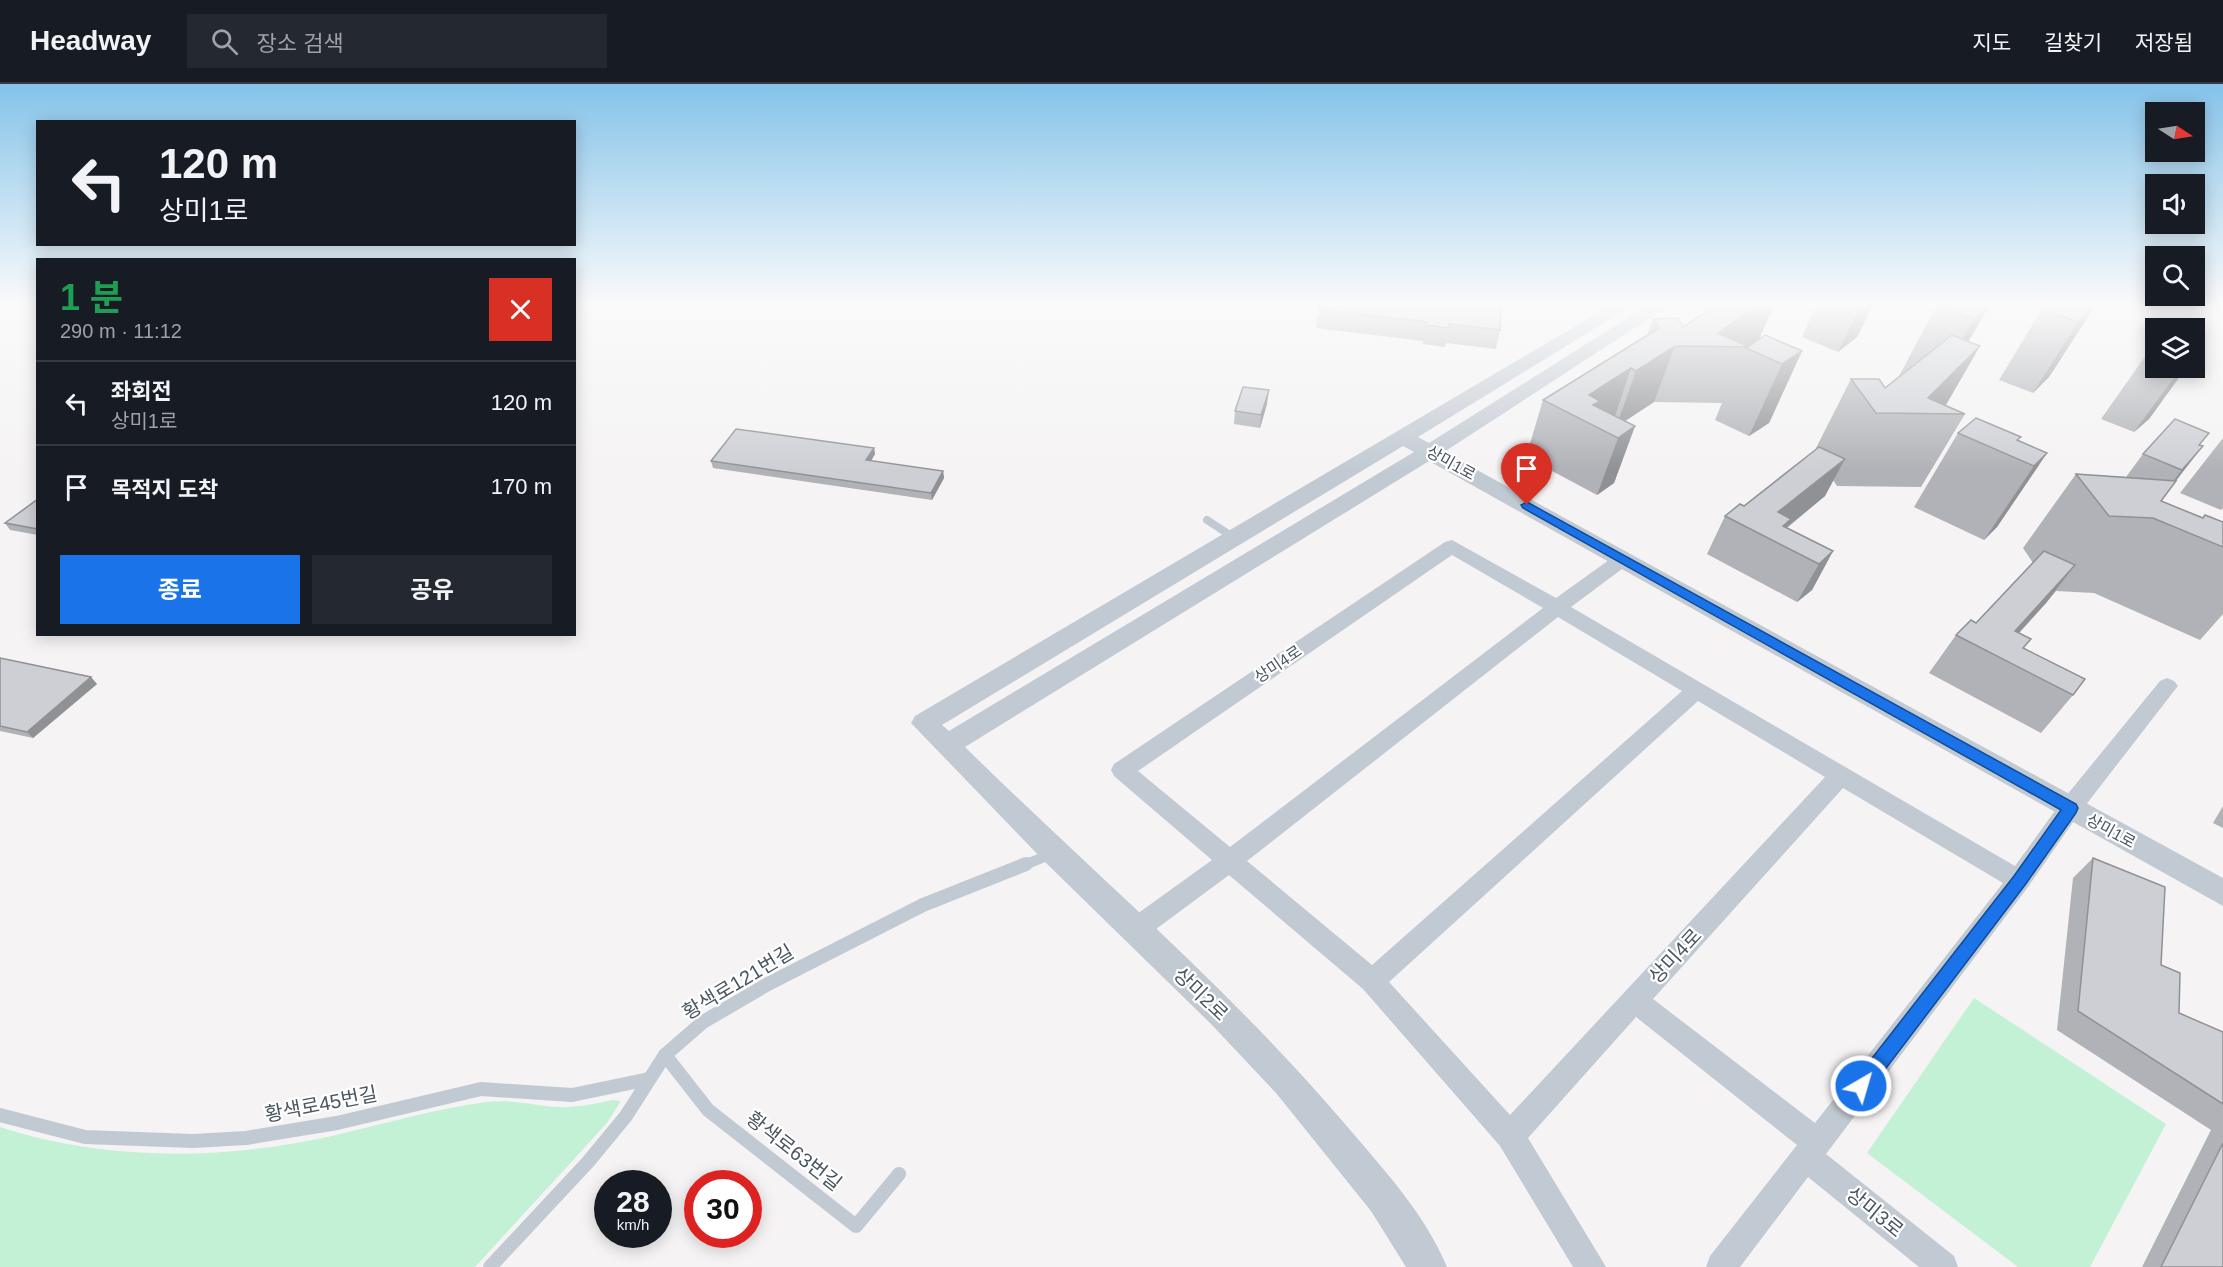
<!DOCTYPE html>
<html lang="ko">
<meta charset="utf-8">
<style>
:root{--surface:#171b24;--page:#242831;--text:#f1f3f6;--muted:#9ea1a6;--line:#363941;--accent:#1a73e8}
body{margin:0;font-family:Arial,"Noto Sans KR",sans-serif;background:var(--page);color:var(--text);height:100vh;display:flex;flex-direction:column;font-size:22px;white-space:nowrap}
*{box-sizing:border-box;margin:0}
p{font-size:20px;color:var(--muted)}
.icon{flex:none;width:33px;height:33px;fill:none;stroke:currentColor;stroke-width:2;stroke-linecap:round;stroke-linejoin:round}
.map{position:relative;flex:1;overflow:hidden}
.side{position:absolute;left:36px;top:174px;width:540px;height:378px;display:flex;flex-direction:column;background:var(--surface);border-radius:0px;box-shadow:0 3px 15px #0003}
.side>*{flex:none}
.top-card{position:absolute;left:36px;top:36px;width:540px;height:126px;border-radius:0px;box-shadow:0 3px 15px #0003;background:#171b24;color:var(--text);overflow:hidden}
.needle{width:39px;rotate:102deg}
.buttons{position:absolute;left:2145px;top:18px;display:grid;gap:12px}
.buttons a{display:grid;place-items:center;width:60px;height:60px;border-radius:0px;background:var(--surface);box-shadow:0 3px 15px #0003;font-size:30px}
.speed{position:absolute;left:594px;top:1086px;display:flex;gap:12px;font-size:30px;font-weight:700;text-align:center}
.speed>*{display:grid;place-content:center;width:78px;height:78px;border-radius:50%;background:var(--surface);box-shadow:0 3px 15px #0003;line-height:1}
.speed small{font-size:15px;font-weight:400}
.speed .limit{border:9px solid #d22;background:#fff;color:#111}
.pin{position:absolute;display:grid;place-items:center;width:51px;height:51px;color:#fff;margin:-62px -26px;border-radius:50% 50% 50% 0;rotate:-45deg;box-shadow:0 0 6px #0007}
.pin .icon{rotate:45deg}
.me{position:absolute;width:66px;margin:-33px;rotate:38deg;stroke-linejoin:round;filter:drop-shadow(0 0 4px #0008)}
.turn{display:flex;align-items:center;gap:21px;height:126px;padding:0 24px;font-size:27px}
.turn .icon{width:78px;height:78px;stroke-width:2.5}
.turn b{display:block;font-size:42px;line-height:51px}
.round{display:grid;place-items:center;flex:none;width:63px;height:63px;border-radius:0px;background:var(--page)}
.summary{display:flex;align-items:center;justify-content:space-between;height:102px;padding:0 24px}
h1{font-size:36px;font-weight:700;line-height:45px;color:#1e9e55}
.action{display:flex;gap:12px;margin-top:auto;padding:12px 24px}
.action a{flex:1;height:69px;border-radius:0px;background:var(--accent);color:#fff;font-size:24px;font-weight:700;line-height:69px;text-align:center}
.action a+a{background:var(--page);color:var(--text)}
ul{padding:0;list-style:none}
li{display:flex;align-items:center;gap:18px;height:84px;padding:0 24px;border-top:2px solid var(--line)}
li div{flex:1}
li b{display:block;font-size:22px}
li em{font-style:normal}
header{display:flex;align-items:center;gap:36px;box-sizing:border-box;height:84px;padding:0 30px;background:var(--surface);border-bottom:2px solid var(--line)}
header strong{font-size:28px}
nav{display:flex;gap:33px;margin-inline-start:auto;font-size:21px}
.search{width:420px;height:54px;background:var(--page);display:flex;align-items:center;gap:15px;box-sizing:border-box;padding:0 21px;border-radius:0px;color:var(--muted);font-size:22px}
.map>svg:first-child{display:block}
</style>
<header>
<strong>Headway</strong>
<div class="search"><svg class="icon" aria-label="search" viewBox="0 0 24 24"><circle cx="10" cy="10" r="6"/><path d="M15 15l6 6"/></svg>장소 검색</div>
<nav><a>지도</a><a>길찾기</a><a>저장됨</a></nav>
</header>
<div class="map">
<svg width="2223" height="1183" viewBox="0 0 2223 1183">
<rect width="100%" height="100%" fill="#f5f3f3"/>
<g fill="#c3f1d5">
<path d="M1974,914L2166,1040L2090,1183H2018L1867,1069Z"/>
<path d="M613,1016L620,1017L619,1020L607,1039L475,1183H0V1043C103,1077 217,1076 323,1054C377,1042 432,1025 487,1018C510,1015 532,1021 555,1023C575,1024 594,1020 613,1016Z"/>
</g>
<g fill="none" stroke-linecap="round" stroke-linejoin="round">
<path stroke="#c1cad2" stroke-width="8" d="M1207,436L1233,453"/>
<path stroke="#c1cad2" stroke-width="10" d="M1022,782L1054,769"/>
<g stroke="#c1cad2" stroke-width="14">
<path d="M665,971L708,1026L856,1142L899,1090"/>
<path d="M0,1031L85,1053L193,1057L246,1054L337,1039L481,1005L572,1011L649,995"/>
<path d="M490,1183L588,1078L626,1032L665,971L703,938L768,900L923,821L1026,780"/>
</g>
<path fill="#c1cad2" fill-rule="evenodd" d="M1452,456L1556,514L1616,471H1630L1633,475L1630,479L1571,523L2015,782L2062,717L2160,597L2167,594L2174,597L2178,602L2174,607L2078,731L2028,803L1826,1070L1954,1172L1958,1183H1919L1808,1093L1740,1183H1706L1710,1172L1797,1061L1636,933L1528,1054L1606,1183H1573L1500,1062L1363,905L1229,791L1144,854L1135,857L1126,854L1122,846L1126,838L1212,776L1114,692L1111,686L1114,680L1445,458ZM1452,471L1543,524L1230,763L1138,687ZM1558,533L1682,607L1372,881L1247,777ZM1698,617L1825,693L1510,1031L1389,898ZM1843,704L2003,799L1815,1039L1653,915Z"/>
<path fill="#c1cad2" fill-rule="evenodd" d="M1611,221H1633L1418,353L1429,359L1648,221H1670L1444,368L2223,794V822L1429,377L965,663C1094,790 1234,908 1351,1047C1386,1088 1426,1132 1447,1183H1406L1371,1127L1276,1009L1211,940L1044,777L911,639L915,632ZM1403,362L1414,368L949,647L942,641Z"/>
</g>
<g fill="#b0b2b7">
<path d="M1717,221H1774L1759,255L1802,267L1769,339L1749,352L1715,336L1722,319L1654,318L1625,337L1635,342L1614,399L1597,411L1526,373L1543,316L1647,251L1653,235L1683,243Z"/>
<path d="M1816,221H1873L1857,253L1838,268L1802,253Z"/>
<path d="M1937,221H1987L1968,257L1980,262L1946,321L1965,330L1921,403L1837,402L1833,396L1825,412L1787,444L1833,467L1812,506L1797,518L1707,470L1725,432L1744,422L1815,366L1851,295L1885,304L1899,292Z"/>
<path d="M2095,222L2049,293L2033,309L1999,296L2042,225Z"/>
<path d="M1318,225L1500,246L1496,265L1446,259L1445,263L1423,260V257L1316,244Z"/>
<path d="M2156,259V284H2186L2149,335L2134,348L2101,335L2151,264Z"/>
<path d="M1267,320L1260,344L1234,340L1235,327Z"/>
<path d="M1958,349L2018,357L2047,369L1997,443L1984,456L1914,423Z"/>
<path d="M2223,354V424L2221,426L2180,409Z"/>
<path d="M2200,361L2176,397L2161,417L2203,434L2223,438V530L2200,556L2094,509L2056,507L2046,519L2019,549L2024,564L2073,611L2041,649L1929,589L1956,551L1976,539L2033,479L2023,464L2076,390L2126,393L2143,370Z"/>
<path d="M874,364L875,370L871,377L943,387L944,394L932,416L713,384L711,377Z"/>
<path d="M38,415V451L10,446L5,439Z"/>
<path d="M0,574L97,600L33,654L0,647Z"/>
<path d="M2223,722V744L2213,739Z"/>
<path d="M2093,774L2161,881L2179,929L2223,948V1183H2142L2211,1046L2057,946L2073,794Z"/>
</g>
<g fill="#909195">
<path d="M1758,221H1774L1757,260L1749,263L1718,249Z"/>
<path d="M1861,221H1873L1857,253L1838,268Z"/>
<path d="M1989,222L1948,293L1933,306L1974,235Z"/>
<path d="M2095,222L2049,293L2033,309L2078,238Z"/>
<path d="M1675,262L1654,318L1616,343L1636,287Z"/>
<path d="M1980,262L1941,329L1928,314Z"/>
<path d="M1802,267L1769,339L1749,352L1782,280Z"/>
<path d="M1631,284L1612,341L1581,335L1589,311Z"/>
<path d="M2181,284H2186L2149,335L2134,348Z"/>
<path d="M1269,306L1267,320L1260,344L1261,331Z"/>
<path d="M1635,342L1614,399L1597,411L1618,354Z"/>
<path d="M2203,362L2147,434H2144L2182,386Z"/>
<path d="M874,364L875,370L867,383L866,376Z"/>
<path d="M2047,369L1997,443L1984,456L2034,382Z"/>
<path d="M1845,375L1825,412L1787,443L1779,459L1778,428Z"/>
<path d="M943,387L944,394L932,416L931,409Z"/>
<path d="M1833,467L1812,506L1797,518L1819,480Z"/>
<path d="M2075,481L2046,519L1998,572L2015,547Z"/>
<path d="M91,593L97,600L33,654L27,648Z"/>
</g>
<g fill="#cdcfd5" stroke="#909195" stroke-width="1.5">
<path d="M1319,221H1501L1500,246L1449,240V244L1426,241L1427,238L1318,225Z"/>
<path d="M1717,221H1758L1718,249L1749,263L1675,262L1636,287L1631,284L1589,311L1600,317L1593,321L1635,342L1618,354L1543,316L1659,244L1653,235L1678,234L1683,243Z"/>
<path d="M1937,221H1987L1989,222L1974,235Z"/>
<path d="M2046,221H2091L2095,222L2078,238L2042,225Z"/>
<path d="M1765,251L1802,267L1782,280L1746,264Z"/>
<path d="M1952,251L1980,262L1928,314L1965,330L1876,329L1851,295H1879L1885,304Z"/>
<path d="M2156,259V265L2151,264Z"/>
<path d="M2194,260L2201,263L2194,269Z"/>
<path d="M1243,303L1269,306L1261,331L1235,327Z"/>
<path d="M1976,334L2021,353L2017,356L2047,369L2034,382L1958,349Z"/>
<path d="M2175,335L2209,349L2199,361L2203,362L2182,386L2143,370Z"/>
<path d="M736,345L874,364L866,376L943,387L931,409L711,377Z"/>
<path d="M1819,363L1845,375L1778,428L1791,435L1783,442L1833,467L1819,480L1725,432L1740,420L1744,422Z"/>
<path d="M2076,390L2176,397L2161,417L2203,434L2205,431L2223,438V463L2153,434L2109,432Z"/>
<path d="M38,415V445L5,439Z"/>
<path d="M2044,467L2075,481L2015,547L2031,555L2023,564L2085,595L2073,611L1956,551L1971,536L1976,539Z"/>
<path d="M0,574L91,593L27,648L0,642Z"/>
<path d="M2093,774L2165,803L2161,881L2180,889L2179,929L2223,948V1020L2078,927Z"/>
<path d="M2223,1059V1183H2161Z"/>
</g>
<linearGradient id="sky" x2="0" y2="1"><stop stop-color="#85c3ea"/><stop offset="0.57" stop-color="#fafafa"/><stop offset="1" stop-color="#fafafa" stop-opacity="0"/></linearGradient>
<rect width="2223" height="387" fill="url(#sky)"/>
<path fill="#1a73e8" stroke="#114b97" stroke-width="1.5" d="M1527,418L2076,720L2078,724L2076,729L2025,801L1868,1008L1861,1011L1855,1008L1852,1002L1855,996L2014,792L2061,726L1523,424L1521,421Z"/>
<g text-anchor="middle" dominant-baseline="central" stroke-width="4.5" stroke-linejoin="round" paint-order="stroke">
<g font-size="16" fill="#4a5661" stroke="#fff">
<text transform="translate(1451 379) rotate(29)">상미1로</text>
<text transform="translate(1278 580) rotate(-34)">상미4로</text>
<text transform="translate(2111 747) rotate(29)">상미1로</text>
</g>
<g font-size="20" fill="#4a5661" stroke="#fff">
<text transform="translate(1675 872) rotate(-47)">상미4로</text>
<text transform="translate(738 898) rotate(-31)">황색로121번길</text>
<text transform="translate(1201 910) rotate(44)">상미2로</text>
<text transform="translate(321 1020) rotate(-11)">황색로45번길</text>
<text transform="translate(794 1067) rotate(38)">황색로63번길</text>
<text transform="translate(1875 1128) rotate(39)">상미3로</text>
</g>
</g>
</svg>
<div class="buttons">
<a><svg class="needle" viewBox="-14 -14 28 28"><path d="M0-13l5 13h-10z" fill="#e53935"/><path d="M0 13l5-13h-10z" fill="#9ea1a6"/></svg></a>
<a><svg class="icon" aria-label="sound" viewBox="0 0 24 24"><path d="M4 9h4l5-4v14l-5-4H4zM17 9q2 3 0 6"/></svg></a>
<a><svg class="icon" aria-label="search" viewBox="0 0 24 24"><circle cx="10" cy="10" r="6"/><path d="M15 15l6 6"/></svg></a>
<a><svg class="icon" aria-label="layers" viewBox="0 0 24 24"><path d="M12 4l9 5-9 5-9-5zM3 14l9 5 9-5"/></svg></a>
</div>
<div class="speed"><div>28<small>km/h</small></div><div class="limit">30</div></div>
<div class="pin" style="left:1527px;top:421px;background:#d93025"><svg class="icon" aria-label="arrive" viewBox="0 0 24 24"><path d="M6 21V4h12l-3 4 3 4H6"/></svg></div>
<svg class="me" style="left:1861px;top:1002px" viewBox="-20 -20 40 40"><circle r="17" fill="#1a73e8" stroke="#fff" stroke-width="3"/><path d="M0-11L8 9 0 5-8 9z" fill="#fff"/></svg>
<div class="top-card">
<div class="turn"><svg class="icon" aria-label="left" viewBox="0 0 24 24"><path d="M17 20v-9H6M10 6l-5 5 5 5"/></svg><div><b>120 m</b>상미1로</div></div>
</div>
<section class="side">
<div class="summary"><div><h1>1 분</h1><p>290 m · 11:12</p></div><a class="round" style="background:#d93025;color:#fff"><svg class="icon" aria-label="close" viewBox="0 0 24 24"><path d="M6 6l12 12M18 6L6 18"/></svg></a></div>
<ul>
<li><svg class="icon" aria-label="left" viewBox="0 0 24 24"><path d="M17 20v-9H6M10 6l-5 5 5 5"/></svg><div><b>좌회전</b><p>상미1로</p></div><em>120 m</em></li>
<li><svg class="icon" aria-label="arrive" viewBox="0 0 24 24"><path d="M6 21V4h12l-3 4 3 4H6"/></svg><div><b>목적지 도착</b></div><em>170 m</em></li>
</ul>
<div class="action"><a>종료</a><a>공유</a></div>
</section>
</div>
